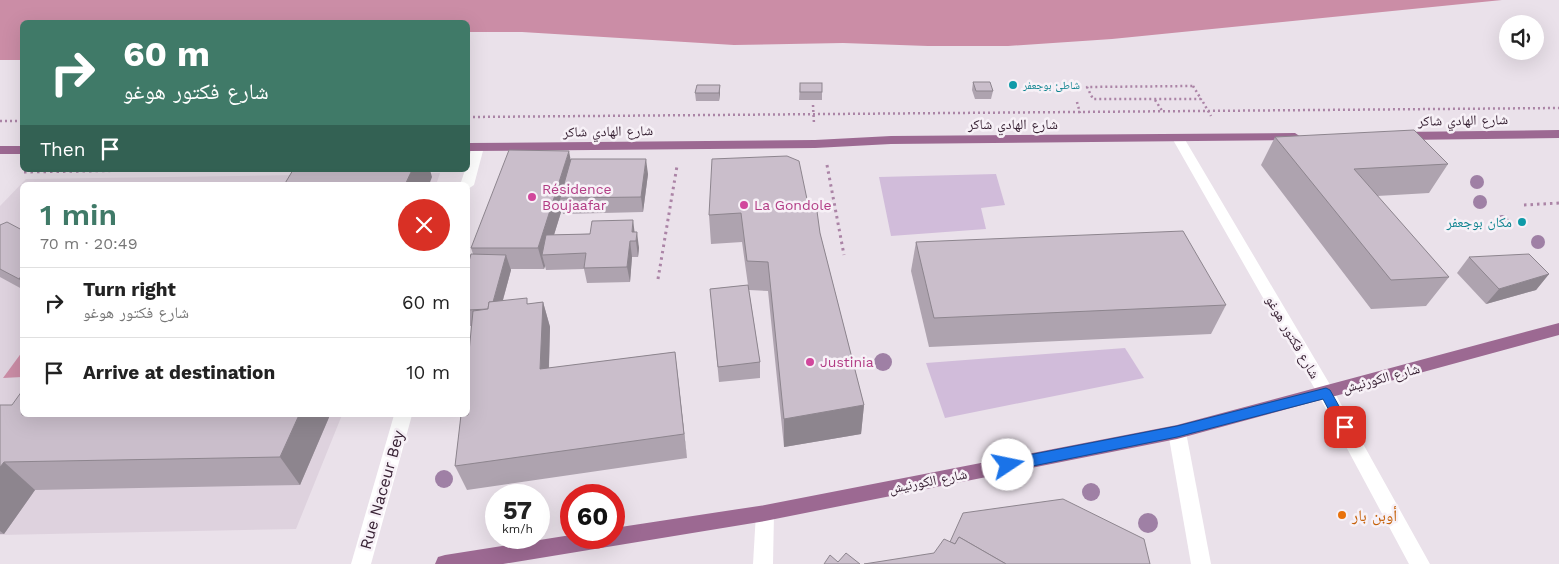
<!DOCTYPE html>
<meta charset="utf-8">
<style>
:root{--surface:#fff;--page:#f2f2f2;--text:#222;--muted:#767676;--line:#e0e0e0;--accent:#407a68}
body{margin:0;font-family:"Work Sans","Noto Naskh Arabic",sans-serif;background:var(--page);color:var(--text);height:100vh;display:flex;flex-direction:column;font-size:19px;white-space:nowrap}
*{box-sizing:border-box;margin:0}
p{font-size:16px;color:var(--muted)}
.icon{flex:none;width:28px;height:28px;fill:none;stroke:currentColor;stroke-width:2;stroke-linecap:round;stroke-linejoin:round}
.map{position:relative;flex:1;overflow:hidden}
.sheet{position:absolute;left:20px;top:182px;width:450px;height:235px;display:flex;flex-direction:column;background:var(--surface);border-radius:8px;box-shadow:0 5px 20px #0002}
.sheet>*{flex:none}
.top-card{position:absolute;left:20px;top:20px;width:450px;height:152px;border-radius:8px;box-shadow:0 5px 20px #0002;background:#407a68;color:#fff;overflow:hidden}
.tools{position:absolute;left:1499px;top:15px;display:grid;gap:10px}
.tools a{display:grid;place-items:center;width:45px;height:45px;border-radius:50%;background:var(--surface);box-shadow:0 5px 20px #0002;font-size:25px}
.speed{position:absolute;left:485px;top:484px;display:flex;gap:10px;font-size:25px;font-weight:700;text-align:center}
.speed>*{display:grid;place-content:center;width:65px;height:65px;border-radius:50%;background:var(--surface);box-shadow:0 5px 20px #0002;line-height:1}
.speed small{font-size:12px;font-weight:400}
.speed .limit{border:8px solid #d22;background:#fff;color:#111}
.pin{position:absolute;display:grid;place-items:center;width:42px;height:42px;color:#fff;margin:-21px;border-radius:10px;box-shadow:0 2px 8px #0006}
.me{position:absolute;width:55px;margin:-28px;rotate:79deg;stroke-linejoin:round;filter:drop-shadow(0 0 4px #0008)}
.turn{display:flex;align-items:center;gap:18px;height:105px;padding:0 20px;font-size:22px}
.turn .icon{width:65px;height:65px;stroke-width:2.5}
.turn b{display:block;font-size:35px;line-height:42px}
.then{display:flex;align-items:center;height:48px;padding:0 20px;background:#0003;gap:10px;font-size:19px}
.round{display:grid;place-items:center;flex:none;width:52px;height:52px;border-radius:26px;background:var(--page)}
.headline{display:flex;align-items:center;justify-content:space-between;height:85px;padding:0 20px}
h1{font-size:30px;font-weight:600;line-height:38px;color:var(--accent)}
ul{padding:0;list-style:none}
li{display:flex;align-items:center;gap:15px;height:70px;padding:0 20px;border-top:1px solid var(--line)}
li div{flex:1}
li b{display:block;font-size:19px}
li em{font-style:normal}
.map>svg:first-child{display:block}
</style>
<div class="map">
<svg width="1559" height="564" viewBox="0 0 1559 564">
<rect width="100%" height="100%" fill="#eae1ea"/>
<path fill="#ded2de" d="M440,173L436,185H22V415H342L296,529L0,535V206L26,179Z"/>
<g fill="#d1bcda">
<path d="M996,174L1005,205L981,208L986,229L891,236L879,177Z"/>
<path d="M1125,348L1144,378L945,418L926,363Z"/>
</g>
<g fill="#cb8da6">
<path d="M0,0H1502L1112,39L1008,46H928L843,43L734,45L522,32H468V22H22V60H0Z"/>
<path d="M22,352V377L3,378Z"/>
</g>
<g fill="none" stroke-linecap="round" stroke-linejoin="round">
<g stroke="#ab84a6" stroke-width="2.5" stroke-dasharray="2 3" stroke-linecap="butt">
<path d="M1193,86L1201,99H1093L1087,87Z"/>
<path d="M1155,100L1163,112"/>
<path d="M1077,102L1080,113"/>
<path d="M1203,102L1211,116"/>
<path d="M813,105L814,124"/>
<path d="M468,117L1559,108"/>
<path d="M0,121H22"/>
</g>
<g stroke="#ab84a6" stroke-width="3" stroke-dasharray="2.5 4" stroke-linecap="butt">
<path d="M827,165L844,255"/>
<path d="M24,172L149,170"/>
<path d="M1524,205L1559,203"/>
<path d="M658,279L677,166"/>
</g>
<g fill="#fff" fill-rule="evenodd">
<path d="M1178,134L1184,138L1332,388L1430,564H1409L1320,398L1172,138Z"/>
<path d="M478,143L484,147L474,185L468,189V185H460L465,170H468V161L472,147Z"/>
<path d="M394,415H412L371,564H351Z"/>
<path d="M1177,425L1183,427L1186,432L1211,564H1191L1168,432L1171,427Z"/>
<path d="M765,505L772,507L774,513L773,564H753L756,513L758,507Z"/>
</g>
<g fill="#9c6992" fill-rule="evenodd">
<path d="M1559,130V138L1401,140L1395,136L1401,132Z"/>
<path d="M1295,133L1301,137L1299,140L891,144L815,148L468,151V143L815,140L891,136Z"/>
<rect x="0" y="146" width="22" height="8"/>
<path d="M1559,323V335L1177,439L765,521L503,564H435L438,557L445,555L571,535V538H614V528L765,505L1177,425Z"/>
</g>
</g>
<g fill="#9f80a5">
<circle cx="1477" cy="182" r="7"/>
<circle cx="1480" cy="202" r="7"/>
<circle cx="1502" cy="222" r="7"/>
<circle cx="1538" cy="242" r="7"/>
<circle cx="883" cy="362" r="9"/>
<circle cx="444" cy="479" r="9"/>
<circle cx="1091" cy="492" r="9"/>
<circle cx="1148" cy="523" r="10"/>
</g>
<g fill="#aea3af">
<path d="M973,82L993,91L991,99H975L972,90Z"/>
<path d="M800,83H822V100H799Z"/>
<path d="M695,93H720L719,101H696Z"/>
<path d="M1275,137L1448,164L1429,193L1377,196L1449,277L1426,306L1371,309L1261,165Z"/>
<path d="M571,159L648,174L643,212L563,214L562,209L554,235L634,232L639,248L638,257H632L630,282L587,283L584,269L546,270L545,266L544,269H511V270L503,300L529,304L543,302L550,327L549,368L675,352L687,458L467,490L455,466L472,326H468V265L473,254L471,248Z"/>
<path d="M808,204L820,233L864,405L861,434L784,447L768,291L749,290L760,362V378L719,382L710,289L748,285L742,242L711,244L709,215Z"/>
<path d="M0,225L22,230V289L0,277Z"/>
<path d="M916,242L1226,305L1211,334L929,347L911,271Z"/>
<path d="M1469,257L1549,274L1536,290L1486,304L1457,273Z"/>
<path d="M0,405H12L330,415L300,485L35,490L4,534H0Z"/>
</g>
<g fill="#8d858e">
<path d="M720,85V93L719,101V93Z"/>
<path d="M569,151L573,172L560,198L562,209L548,254L542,255L545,266L544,269L538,248Z"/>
<path d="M646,159L648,174L643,212L641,197Z"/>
<path d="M412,170H430L432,177L429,185H405Z"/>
<path d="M633,220L635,235L632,232Z"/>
<path d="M637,232L639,248L638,257L636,241Z"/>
<path d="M630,241L632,257L630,282L627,267Z"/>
<path d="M506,255L511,270L496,325L491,310Z"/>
<path d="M1549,274L1536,290L1486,304L1499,289Z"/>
<path d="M22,275V283L19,279Z"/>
<path d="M543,302L550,327L548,394L540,369Z"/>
<path d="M675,352L678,377L687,458L684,434Z"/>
<path d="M864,405L861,434L784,447V419Z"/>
<path d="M299,415H330L300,485L280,457Z"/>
<path d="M4,462L35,490L4,534L0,531V467Z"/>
</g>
<g fill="#cabecb" stroke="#8d858e">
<path d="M973,82H990L993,91H976Z"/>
<rect x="800" y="83" width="22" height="9"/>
<path d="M697,85H720L719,93H695Z"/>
<path d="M1414,130L1448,164L1354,169L1449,277L1391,280L1275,137Z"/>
<path d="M509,150L569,151L538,248H471Z"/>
<path d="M787,156L799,161L808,204H816L820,233L864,405L784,419L768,262L747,261L741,213L709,215L712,159Z"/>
<path d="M571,159H646L641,197L560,198Z"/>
<path d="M293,170H412L405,185H284Z"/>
<path d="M633,220L632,232H637L636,241H630L627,267L584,268L586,253L542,255L546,235L590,234L592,221Z"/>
<path d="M7,222L22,230V275L19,279L0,269V225Z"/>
<path d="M1183,231L1226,305L934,318L916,242Z"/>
<path d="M471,254L506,255L493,302H489L488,309L468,310V265Z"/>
<path d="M1529,254L1549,274L1499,289L1469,257Z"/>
<path d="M748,285L760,362L718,367L710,289Z"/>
<path d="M527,298V304L543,302L540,369L675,352L684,434L455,466L461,415H468V362L473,311L488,309L489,302Z"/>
<path d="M22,391V415H299L280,457L4,462L0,467V405H12Z"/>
<path d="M1063,499L1144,539L1150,564H1006L959,537L955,544L950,542L963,513Z"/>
<path d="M959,537L1006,564H864L934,553L944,539L955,544Z"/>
<path d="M846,553L860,564H824L830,555L838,562Z"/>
</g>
<path fill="#1a73e8" stroke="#114b97" d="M1326,388L1330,390L1349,424L1351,427L1349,431L1345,433L1340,431L1323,399L1177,437L1008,471L1004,469L1001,465L1004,461L1008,459L1177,426Z"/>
<g fill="#0f9aa8" stroke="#f7f1f7" stroke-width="2">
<circle cx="1013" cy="85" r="5"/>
<circle cx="1522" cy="222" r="5"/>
</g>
<g fill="#d1479c" stroke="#f7f1f7" stroke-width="2">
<circle cx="532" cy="197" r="5"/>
<circle cx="744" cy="205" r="5"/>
<circle cx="810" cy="362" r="5"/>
</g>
<circle fill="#e8710a" stroke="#f7f1f7" stroke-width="2" cx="1342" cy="515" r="5"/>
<g text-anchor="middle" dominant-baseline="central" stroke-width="5" stroke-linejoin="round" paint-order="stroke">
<g font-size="11" fill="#0d838f" stroke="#f7f1f7" text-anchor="start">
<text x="1023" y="85">شاطئ بوجعفر</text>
</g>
<g font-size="14" fill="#392335" stroke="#f7f1f7">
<text transform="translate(1463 120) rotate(-1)">شارع الهادي شاكر</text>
<text x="1013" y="124">شارع الهادي شاكر</text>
<text transform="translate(608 131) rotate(-1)">شارع الهادي شاكر</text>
<text transform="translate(1293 337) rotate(60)">شارع فكتور هوغو</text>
<text transform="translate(1381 378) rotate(-15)">شارع الكورنيش</text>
<text transform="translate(928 481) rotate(-11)">شارع الكورنيش</text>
</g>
<g font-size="14" fill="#b23c85" stroke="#f7f1f7" text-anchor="start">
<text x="542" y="189">Résidence<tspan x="542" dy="16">Boujaafar</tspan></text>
<text x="754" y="205">La Gondole</text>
<text x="820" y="362">Justinia</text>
</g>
<g font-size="14" fill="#0d838f" stroke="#f7f1f7" text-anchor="end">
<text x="1512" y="222">مكان بوجعفر</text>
</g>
<g font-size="16" fill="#392335" stroke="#f7f1f7">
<text transform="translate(382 490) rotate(-74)">Rue Naceur Bey</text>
</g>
<g font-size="16" fill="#c56008" stroke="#f7f1f7" text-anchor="start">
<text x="1352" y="515">أوبن بار</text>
</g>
</g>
</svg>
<div class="tools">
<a><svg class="icon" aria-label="sound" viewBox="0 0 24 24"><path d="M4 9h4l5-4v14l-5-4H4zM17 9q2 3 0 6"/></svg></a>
</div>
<div class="speed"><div>57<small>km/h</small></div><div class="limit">60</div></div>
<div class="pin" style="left:1345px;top:427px;background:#d93025"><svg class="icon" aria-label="arrive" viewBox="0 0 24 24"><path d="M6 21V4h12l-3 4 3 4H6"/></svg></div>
<svg class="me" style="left:1008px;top:465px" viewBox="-20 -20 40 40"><circle r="19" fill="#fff"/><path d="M0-13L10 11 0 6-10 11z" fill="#1a73e8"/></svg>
<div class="top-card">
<div class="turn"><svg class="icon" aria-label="right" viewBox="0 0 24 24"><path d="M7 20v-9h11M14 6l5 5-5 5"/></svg><div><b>60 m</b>شارع فكتور هوغو</div></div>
<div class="then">Then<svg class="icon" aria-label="arrive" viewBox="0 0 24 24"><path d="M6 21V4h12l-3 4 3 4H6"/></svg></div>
</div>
<section class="sheet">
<div class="headline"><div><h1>1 min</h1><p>70 m · 20:49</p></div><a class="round" style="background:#d93025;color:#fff"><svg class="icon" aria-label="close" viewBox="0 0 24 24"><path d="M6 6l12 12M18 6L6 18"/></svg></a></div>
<ul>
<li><svg class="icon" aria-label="right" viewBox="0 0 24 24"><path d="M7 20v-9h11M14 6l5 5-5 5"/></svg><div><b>Turn right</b><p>شارع فكتور هوغو</p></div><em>60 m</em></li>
<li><svg class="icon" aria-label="arrive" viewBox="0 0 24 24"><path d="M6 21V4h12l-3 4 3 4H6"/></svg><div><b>Arrive at destination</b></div><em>10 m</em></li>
</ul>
</section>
</div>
